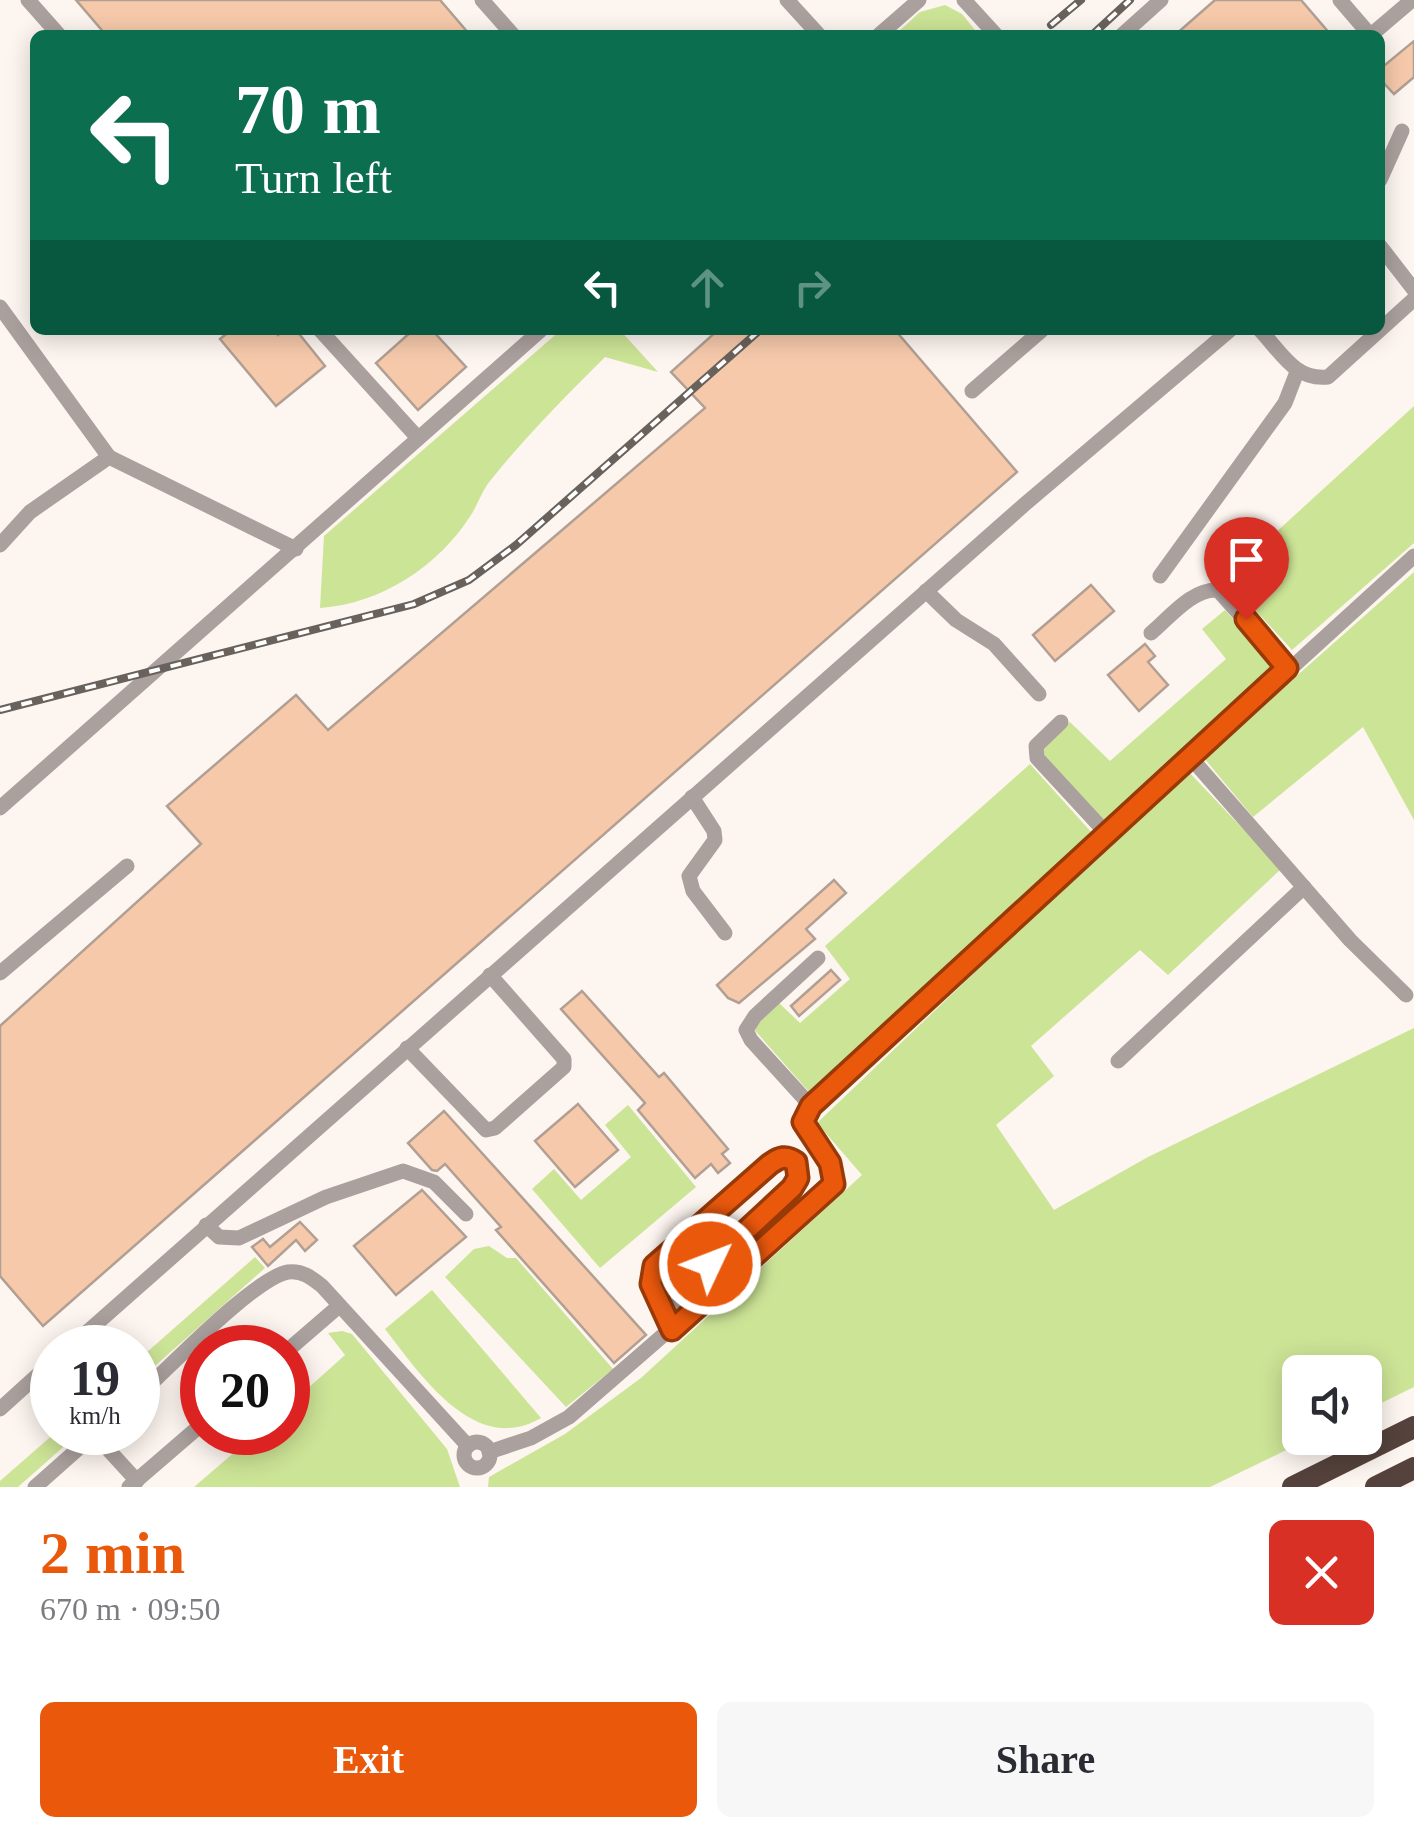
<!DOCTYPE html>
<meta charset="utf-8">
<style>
:root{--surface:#fff;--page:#f7f7f7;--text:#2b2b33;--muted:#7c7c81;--accent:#ea580c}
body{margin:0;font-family:Georgia,serif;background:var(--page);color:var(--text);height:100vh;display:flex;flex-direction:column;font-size:38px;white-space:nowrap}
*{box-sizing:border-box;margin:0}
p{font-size:32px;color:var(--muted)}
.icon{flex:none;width:55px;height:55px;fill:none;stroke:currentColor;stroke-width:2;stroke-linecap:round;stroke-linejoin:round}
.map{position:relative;height:1487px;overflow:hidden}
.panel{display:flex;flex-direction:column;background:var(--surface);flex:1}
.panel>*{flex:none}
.guide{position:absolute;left:30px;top:30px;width:1355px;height:305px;border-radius:15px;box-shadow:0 5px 25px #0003;background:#0b6e4f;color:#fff;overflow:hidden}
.buttons{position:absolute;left:1282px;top:1355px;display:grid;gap:20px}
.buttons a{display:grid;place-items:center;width:100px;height:100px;border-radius:15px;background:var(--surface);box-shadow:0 5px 25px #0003;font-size:50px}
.speed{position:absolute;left:30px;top:1325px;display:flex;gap:20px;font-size:50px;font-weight:700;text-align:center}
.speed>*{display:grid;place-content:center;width:130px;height:130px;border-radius:50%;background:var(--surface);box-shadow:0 5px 25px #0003;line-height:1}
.speed small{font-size:25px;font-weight:400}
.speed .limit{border:15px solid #d22;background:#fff;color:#111}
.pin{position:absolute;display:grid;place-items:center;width:85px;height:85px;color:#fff;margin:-102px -42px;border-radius:50% 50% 50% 0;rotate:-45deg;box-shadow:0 0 10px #0007}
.pin .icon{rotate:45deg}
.me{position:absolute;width:110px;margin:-55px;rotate:47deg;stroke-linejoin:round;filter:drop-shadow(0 0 8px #0008)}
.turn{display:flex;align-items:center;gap:35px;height:210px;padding:0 40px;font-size:45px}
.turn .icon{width:130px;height:130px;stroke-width:2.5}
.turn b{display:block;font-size:70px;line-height:85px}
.lanes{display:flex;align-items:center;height:95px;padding:0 40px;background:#0003;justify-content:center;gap:50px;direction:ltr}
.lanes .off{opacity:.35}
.round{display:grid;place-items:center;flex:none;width:105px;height:105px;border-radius:15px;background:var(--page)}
.summary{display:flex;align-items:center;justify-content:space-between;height:170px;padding:0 40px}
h1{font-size:60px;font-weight:600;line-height:75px;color:var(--accent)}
.action{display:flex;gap:20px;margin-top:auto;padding:20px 40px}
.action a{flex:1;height:115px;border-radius:15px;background:var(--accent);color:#fff;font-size:40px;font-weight:600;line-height:115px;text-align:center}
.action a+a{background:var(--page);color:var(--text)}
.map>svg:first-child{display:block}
</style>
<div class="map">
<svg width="1414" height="1487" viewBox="0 0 1414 1487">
<rect width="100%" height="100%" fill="#fdf5ef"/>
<g fill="#cce496">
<path d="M945,5L962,14L979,35H895L920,12Z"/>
<path d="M561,330H620L658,372L605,357C565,397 525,437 490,481C482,491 478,504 471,515C438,567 380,604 320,608L324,536Z"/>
<path d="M1414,406V543L1292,650L1226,578Z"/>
<path d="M1414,572V820L1363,727L1253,817L1204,758Z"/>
<path d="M1225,610L1274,667L1107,823L1039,752L1070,722L1110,761L1226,659L1202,629Z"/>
<path d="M1030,764L1093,834L810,1093L752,1027L779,1003L800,1023L850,979L825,946Z"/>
<path d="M1187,770L1281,869L1168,975L1140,950L1031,1046L1054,1076L996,1125L1054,1210L1148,1157L1414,1028V1387L1365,1411V1372H1300V1438H1311L1210,1487H488L489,1477L565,1434L641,1378L862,1175L817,1123Z"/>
<path d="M628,1105L696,1187L600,1268L532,1189L554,1169L581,1200L631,1157L605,1125Z"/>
<path d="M489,1246L507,1258H516L613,1369L566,1407L445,1277L474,1249Z"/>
<path d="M255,1257L265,1268L138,1381V1360Z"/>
<path d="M432,1290L541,1418C475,1457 420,1374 385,1329Z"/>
<path d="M342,1331L352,1334L447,1449L460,1487H194L257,1433L288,1432V1406L345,1355L328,1333Z"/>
<path d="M56,1432L79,1433L18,1487H0V1481Z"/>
</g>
<g fill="#f6c9ab" stroke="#b29f93" stroke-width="2.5">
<path d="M76,0H440L470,35H106Z"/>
<path d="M1215,0H1301L1331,35H1175Z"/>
<path d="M1414,41V77L1394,94L1380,79V69Z"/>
<path d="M231,330H274L278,335L284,330H296L325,366L276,406L220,339Z"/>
<path d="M413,330H432L466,367L418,410L376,363Z"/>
<path d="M718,330H895L1017,472L43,1326L0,1276V1026L201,844L167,806L296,695L328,730L705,408L671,372Z"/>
<path d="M1091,585L1114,611L1055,661L1033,635Z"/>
<path d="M1145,644L1155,656L1148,662L1168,685L1139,711L1108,675Z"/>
<path d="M834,880L846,893L806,929L815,939L739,1003L728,998L717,985Z"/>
<path d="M831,970L840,980L799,1016L791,1006Z"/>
<path d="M582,991L659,1077L664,1073L728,1149L722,1154L730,1163L718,1173L711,1164L695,1178L638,1110L645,1103L561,1009Z"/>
<path d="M578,1104L618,1150L575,1187L535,1141Z"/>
<path d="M444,1111L646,1335L614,1363L496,1230L501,1227L445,1164L437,1171L432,1170L408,1143Z"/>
<path d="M422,1190L466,1237L396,1295L354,1246Z"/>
<path d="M300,1222L317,1240L305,1251L296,1240L268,1266L252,1247L263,1239L270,1247Z"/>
</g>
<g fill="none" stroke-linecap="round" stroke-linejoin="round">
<g stroke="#aaa09d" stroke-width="15">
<path d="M28,0L59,35"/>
<path d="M482,0L513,35"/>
<path d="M787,0L819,35"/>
<path d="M964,0L996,35"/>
<path d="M1340,0L1370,35"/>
<path d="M879,35L919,0"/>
<path d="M1122,35L1161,0"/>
<path d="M1371,35L1412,0"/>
<path d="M1380,180L1402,131"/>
<path d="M1380,246L1414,290"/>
<path d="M0,307L109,457"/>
<path d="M320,330L418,438"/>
<path d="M1260,330C1281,352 1295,381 1328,377L1414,299"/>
<path d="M972,391L1042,330"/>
<path d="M0,545L30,512L109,457L296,549"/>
<path d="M1160,576L1285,403L1297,372"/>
<path d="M926,591L956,620L994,644L1039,694"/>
<path d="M1151,633C1170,617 1193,588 1218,590L1287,668"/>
<path d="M1061,722L1036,746L1037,758L1108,835"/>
<path d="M1191,758L1350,940L1406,995"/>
<path d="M692,797L714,831L715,840L689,876L693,891L725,933"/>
<path d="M0,808L541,330"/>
<path d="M0,973L127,866"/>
<path d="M407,1048L486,1130L495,1128L564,1067V1059L490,975"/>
<path d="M1118,1061L1304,887"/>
<path d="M811,1106L751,1040L746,1030L755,1016L818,958"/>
<path d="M206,1225L219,1237L239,1238L326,1197L403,1171L434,1182L466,1214"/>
<path d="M672,1330L651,1284L654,1265L769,1164L778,1157H789L798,1170L792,1188L682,1289L679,1304L688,1316"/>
<path d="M69,1348L1025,504L1230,330"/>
<path d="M288,1350L339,1306"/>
<path d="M138,1396C167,1370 254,1278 288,1272C302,1270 312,1278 322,1286L468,1446"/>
<path d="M0,1409L52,1362"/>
<path d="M95,1435L137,1481"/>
<circle cx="477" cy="1455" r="13"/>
<path d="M489,1452L531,1438L569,1417L828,1192L836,1176L803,1121L811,1106L1414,556"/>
<path d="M35,1487L97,1432"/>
<path d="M129,1487L202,1424"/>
</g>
<g stroke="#55423c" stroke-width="22">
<path d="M1293,1487L1414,1427"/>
<path d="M1376,1487L1414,1468"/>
</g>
<g stroke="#69625c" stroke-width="8">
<g id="rail">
<path d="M1051,25L1081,0"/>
<path d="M1092,35L1130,0"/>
<path d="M0,710L414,604L469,580L516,545L760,330"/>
</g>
</g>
<use href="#rail" stroke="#fff" stroke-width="4" stroke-dasharray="11" stroke-linecap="butt"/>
</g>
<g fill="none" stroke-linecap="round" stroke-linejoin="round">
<g stroke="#983908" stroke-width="25">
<path id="route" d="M710,1264L792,1188L798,1178L796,1162C786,1155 780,1157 770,1164L654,1266L651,1284L672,1330L834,1184L830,1163L803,1122L811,1106L1287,668L1246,619"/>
</g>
<use href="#route" stroke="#ea580c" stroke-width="18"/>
</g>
</svg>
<div class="buttons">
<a><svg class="icon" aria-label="sound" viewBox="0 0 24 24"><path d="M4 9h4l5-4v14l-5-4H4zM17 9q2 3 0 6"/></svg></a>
</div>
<div class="speed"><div>19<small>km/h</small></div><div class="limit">20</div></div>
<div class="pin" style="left:1246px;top:619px;background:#d93025"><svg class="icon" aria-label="arrive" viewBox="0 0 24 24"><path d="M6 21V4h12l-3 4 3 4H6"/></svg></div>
<svg class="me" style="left:710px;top:1264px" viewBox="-20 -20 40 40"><circle r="17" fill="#ea580c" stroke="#fff" stroke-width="3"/><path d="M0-11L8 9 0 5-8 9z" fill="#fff"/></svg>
<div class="guide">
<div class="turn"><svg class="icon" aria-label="left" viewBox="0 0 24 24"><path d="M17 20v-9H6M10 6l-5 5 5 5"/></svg><div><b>70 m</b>Turn left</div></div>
<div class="lanes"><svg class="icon" aria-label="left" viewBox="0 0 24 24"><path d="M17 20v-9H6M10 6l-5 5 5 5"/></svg><svg class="icon off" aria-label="ahead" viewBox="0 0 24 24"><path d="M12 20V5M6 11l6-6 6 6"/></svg><svg class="icon off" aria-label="right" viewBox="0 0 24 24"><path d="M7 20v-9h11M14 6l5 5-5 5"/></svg></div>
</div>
</div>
<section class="panel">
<div class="summary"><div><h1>2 min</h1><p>670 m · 09:50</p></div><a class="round" style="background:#d93025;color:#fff"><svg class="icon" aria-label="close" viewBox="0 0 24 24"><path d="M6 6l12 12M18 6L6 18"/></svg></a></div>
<div class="action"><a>Exit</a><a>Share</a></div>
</section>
